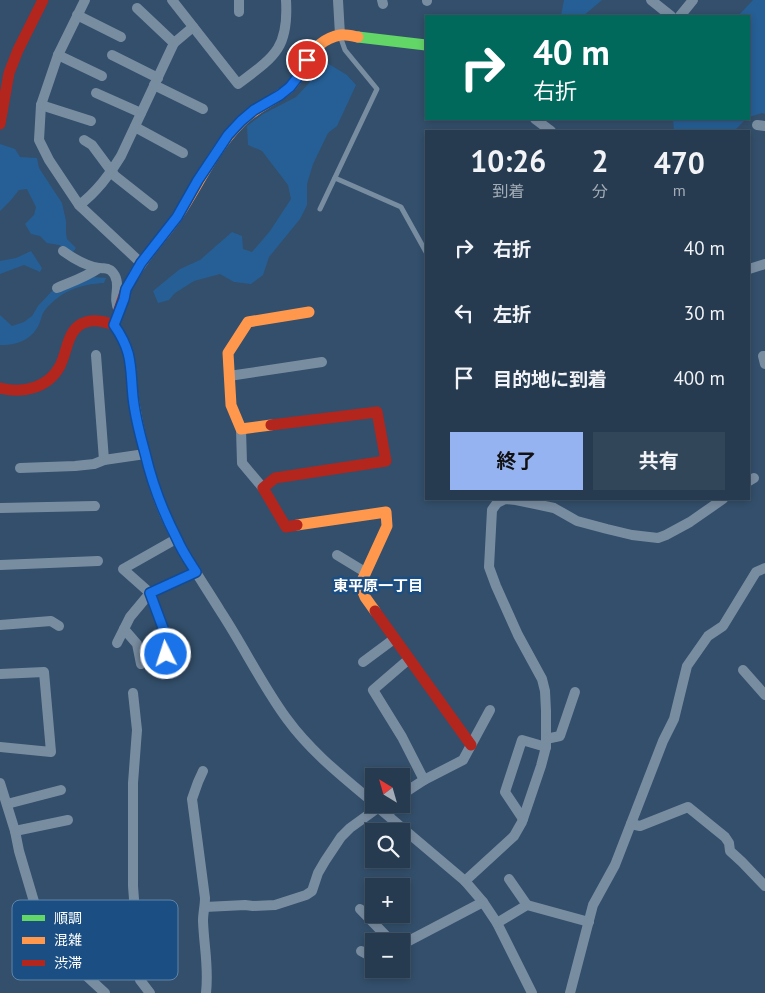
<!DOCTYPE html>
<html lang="ja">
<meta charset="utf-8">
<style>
:root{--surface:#263b50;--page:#32465a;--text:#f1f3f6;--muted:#a4adb7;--line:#425567;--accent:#95b2f1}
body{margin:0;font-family:"PT Sans","Noto Sans JP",sans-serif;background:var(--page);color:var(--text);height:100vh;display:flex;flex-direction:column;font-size:19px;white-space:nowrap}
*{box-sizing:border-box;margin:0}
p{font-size:16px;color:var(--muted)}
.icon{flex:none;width:28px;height:28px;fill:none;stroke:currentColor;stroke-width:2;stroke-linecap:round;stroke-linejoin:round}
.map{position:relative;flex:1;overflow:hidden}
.sheet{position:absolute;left:425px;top:130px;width:325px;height:370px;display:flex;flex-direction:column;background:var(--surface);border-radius:0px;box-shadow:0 2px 8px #0003,0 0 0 1px var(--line)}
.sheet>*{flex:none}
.top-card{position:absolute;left:425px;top:15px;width:325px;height:105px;border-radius:0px;box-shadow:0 2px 8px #0003,0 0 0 1px var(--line);background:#00695c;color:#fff;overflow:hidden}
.needle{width:32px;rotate:323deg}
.tools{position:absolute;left:365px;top:768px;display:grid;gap:10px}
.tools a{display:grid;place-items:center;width:45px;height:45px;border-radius:0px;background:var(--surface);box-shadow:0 2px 8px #0003,0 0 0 1px var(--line);font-size:25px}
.pin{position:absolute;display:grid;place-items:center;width:42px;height:42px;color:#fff;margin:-21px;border:2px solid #fff;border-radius:50%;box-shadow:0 1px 5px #0007}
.me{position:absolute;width:55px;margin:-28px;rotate:356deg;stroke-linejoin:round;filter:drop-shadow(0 0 4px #0008)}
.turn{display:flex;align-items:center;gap:18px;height:105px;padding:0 25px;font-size:22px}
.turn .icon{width:65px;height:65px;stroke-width:2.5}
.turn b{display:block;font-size:35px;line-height:42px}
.eta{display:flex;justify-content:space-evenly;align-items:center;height:85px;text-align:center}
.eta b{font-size:30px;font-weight:700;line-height:35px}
.action{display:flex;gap:10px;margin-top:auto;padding:10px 25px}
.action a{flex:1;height:58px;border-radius:0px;background:var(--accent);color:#111;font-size:20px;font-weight:700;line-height:58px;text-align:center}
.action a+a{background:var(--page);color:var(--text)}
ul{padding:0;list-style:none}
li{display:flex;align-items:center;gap:15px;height:65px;padding:0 25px}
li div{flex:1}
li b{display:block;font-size:19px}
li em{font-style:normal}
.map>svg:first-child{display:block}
</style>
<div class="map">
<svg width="765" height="993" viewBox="0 0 765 993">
<rect width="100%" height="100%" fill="#334f6b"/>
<g fill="#265f95">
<path d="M564,0H602L583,16H561Z"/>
<path d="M753,0H765V114L762,113L749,117V16H738Z"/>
<path d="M322,60L347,75L356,85L337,126L328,133L313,164L307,184V205L300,219L269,257L263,275L251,284L234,282L220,274L194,281L175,293L169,300L158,303L153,291L180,269L200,260L232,232L242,236L243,249L252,252L270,231L291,199L288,185L262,151L248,145L247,126L263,114L296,97L309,83L317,64Z"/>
<path d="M673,119H746L735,130L736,131H674Z"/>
<path d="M0,144L15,149L20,157L37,158L39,168L62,203L66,221V233L67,239L76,248L73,252L59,245L47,243L40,236L31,234L25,224L34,215L36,207L27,189L19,190L11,200L0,211Z"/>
<path d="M31,251L42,268L40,272L24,265L0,274V261L16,258Z"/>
<path d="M94,277L106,278L104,283C80,284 61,291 45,310C41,315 41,322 37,328C29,341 14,346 0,345V315L12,326L24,322L32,316L38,306L52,291L67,287Z"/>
</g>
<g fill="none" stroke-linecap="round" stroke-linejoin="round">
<g stroke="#798da1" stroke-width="5">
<path d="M335,178L401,207L426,252"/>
<path d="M320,209L377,89L345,50L340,36"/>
</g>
<g stroke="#798da1" stroke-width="10">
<path d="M85,0L58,55L41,105L39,140L49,160L79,205L141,263"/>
<path d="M172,0L238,84C274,57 289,49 286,0"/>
<path d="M239,0V12"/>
<path d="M338,0L340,35"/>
<path d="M382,0L383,4"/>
<path d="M427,0V1"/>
<path d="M651,0L671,16"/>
<path d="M137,8L174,43"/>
<path d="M77,15L121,37"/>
<path d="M680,16L693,0"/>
<path d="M58,55L102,76"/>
<path d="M112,55L158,78"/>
<path d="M154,85L203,109"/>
<path d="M96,93L141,113"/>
<path d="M41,105L91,121"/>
<path d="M535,119L551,131"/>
<path d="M757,125L765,126"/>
<path d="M135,127L183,153"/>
<path d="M84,140L92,145L115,176L153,206"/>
<path d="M79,205C95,194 111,173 121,156L174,43L193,27"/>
<path d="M63,251C74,259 85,266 99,268C103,269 106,267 110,270C111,270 115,275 115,276C121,287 112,297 119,311"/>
<path d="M749,269L765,264"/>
<path d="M57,288C73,281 84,278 99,268"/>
<path d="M114,325C119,332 124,339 127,348C133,365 131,383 134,400C139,430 146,460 155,489C169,534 197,573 221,612C244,647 262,685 287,719C311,752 343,777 374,803"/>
<path d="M96,355L104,460"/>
<path d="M765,356H763L765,364"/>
<path d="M229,376L322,362"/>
<path d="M241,429L242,463L263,488"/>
<path d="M20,468L75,466L94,464L104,460L145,454"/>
<path d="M749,481L754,478"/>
<path d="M0,508L95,506"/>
<path d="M337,555L365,572"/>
<path d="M0,565L98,561"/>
<path d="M0,625L51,621L59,626"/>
<path d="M124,629L137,644L141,664"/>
<path d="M117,643L130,617L150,593L123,569L176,539"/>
<path d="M166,654V636L150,593L196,572"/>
<path d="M409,659L373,690L402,737L424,780"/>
<path d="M363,662L394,639"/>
<path d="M743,670L765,695"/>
<path d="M0,674L44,672L51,752L0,747"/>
<path d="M133,693L137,730L133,783V886L140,980L150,993"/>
<path d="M546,739L560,736L575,692"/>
<path d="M203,771L198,782L192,799L205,898C205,906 203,913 203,921C204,947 209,967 206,993"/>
<path d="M0,783L15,831L19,851L43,932L55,947L105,993"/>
<path d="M401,795L424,780L463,760L490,710"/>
<path d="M7,804L61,790"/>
<path d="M374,804L465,881L483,902L497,923L532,993"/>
<path d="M388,815L395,804"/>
<path d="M523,819L505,792L522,740L546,747"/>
<path d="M631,824L640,826L688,807L725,837L729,843L730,851L742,862L765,886"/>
<path d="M15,831L68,820"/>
<path d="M509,879L527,905"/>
<path d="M465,881L514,836L522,822L541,766L546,747V711L545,691L542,679L518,635L496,586L489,567L492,510L497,503L505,499L516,500L554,508L577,521L607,529L632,535L658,538L666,535L690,522L723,499"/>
<path d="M205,907L245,905L253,906L275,905L306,895L312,891L318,873L325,861L341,837L350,828L379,807"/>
<path d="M360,909L391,941"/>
<path d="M497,923L527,905L589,922"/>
<path d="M401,945L483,902"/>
<path d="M361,951L374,958"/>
<path d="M570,993L593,905L615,865L663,741L674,719L687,666L708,636L723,626L756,572L765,568"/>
</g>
<path stroke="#63d668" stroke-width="11" d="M358,37L426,45"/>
<g stroke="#ff974d" stroke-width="11">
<path d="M134,275C146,254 163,237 177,217C198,186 213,150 240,123C254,108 274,101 289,88C297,81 301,72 306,63C313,49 324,38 340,35C345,34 353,36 358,37"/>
<path d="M271,425L241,429L231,405L228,353L248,322L309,312"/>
<path d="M297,525L386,512L387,526L360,585L365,597L375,611"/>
</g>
<g stroke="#b3261e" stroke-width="11">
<path d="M0,124L9,73L18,50L43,0"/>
<path d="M0,388C23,394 48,388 60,366C64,358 66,348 69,340C77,318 95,318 114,325L126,289L134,275"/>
<path d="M271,425L377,412L386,461L275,478L263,488L286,527L297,525"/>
<path d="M375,611L471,745"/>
</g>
</g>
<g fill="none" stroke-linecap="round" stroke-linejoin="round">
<g stroke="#114b97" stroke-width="12">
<path id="route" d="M166,654V636L150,593L196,572C189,561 182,551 177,539C163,512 152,483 145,453C140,435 135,416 133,397C130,366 133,352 114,325L124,299L126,289L141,263L177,217L198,180L228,135L241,121L254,110L280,95L290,87L297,78L307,60"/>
</g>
<use href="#route" stroke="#1a73e8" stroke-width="9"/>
</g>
<g text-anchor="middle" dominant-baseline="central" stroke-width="5" stroke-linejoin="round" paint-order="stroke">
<g font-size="15" font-weight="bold" fill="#fff" stroke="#1b4f83">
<text x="378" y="585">東平原一丁目</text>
</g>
</g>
<rect x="12" y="900" width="166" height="80" rx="8" fill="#1b4f83" stroke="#5f84a8" stroke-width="1"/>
<rect x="22" y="915" width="23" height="6" fill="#63d668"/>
<rect x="22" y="937" width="23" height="7" fill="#ff974d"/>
<rect x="22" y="960" width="23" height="6" fill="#b3261e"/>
<g font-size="14" fill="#fff">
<text x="54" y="923">順調</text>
<text x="54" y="945">混雑</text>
<text x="54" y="968">渋滞</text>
</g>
</svg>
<div class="tools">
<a><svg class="needle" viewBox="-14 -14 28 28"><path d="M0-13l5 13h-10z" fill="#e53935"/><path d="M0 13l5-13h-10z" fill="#a4adb7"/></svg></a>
<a><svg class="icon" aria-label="search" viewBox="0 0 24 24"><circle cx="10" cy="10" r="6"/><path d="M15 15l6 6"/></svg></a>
<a>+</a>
<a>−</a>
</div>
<div class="pin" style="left:307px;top:60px;background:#d93025"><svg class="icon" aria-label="arrive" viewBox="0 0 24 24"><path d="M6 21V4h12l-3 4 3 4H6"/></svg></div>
<svg class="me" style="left:166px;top:654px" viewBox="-20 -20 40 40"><circle r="17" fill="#1a73e8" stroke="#fff" stroke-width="3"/><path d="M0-11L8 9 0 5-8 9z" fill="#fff"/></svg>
<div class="top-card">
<div class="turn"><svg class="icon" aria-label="right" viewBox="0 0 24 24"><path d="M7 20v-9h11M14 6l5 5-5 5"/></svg><div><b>40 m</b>右折</div></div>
</div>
<section class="sheet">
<div class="eta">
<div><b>10:26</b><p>到着</p></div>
<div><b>2</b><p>分</p></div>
<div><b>470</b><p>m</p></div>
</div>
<ul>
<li><svg class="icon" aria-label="right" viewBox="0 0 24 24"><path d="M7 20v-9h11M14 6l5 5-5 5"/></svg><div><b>右折</b></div><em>40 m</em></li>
<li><svg class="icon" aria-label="left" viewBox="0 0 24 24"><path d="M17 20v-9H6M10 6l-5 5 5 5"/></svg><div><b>左折</b></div><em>30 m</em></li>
<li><svg class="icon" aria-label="arrive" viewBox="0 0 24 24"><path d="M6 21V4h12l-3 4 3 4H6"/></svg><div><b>目的地に到着</b></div><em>400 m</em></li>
</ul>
<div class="action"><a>終了</a><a>共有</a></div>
</section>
</div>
